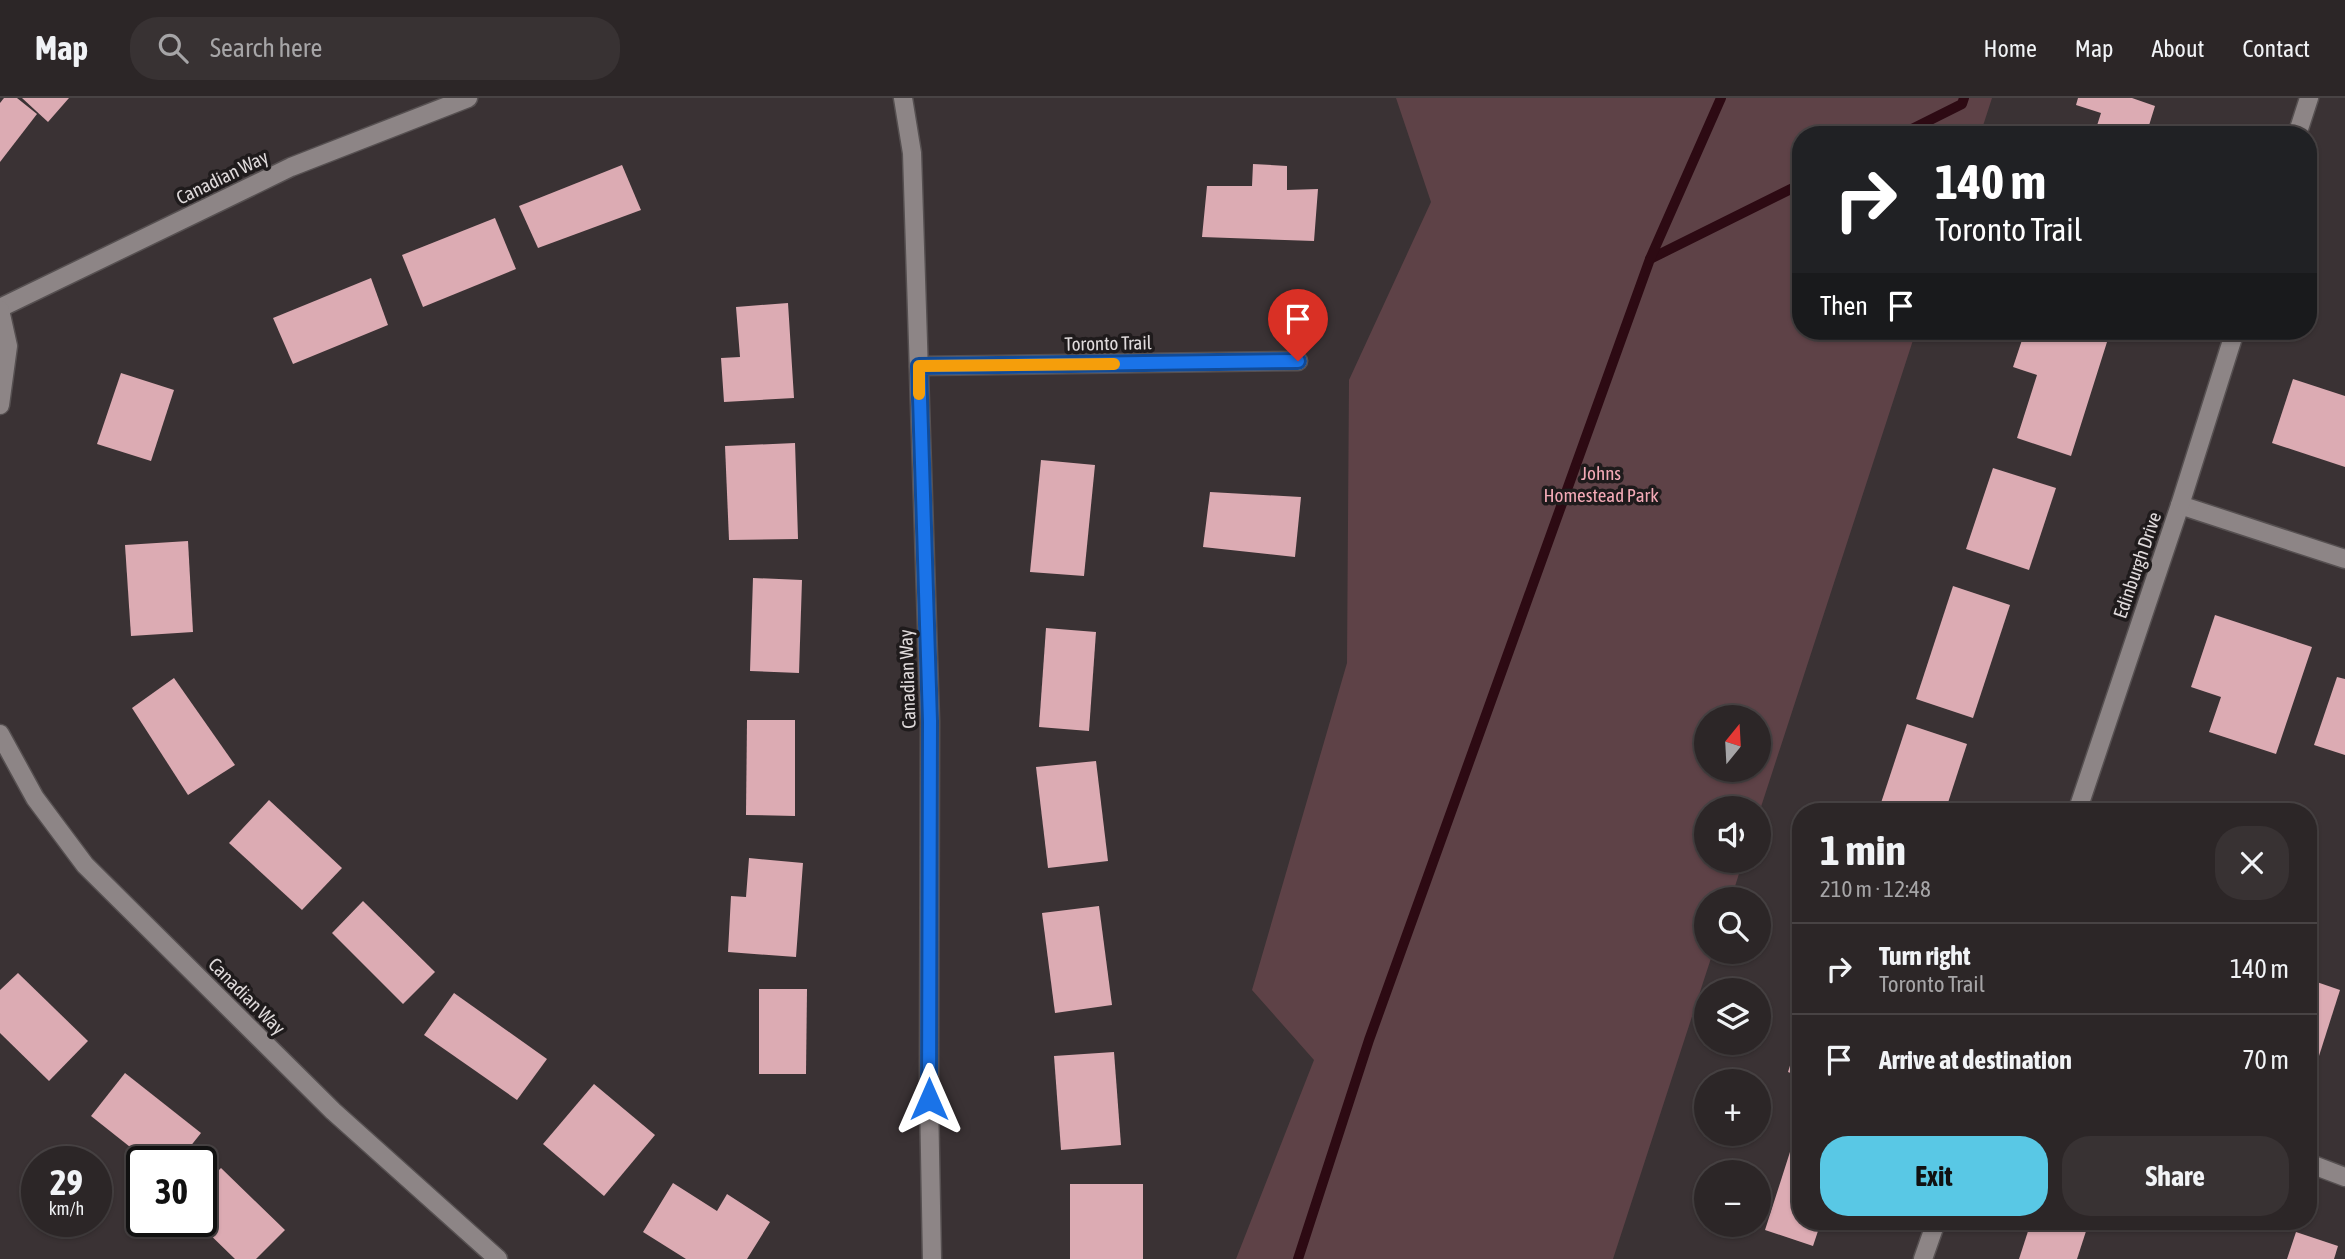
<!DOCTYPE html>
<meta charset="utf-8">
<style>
:root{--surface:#2c2627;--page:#383233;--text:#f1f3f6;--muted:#a6a5a7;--line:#484344;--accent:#59c8e5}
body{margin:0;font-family:"Asap Condensed",sans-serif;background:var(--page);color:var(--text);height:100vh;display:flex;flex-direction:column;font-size:26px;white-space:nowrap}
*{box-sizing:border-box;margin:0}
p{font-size:23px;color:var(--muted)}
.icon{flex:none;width:38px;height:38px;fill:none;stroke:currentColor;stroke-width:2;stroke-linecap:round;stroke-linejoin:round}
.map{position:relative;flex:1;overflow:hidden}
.sheet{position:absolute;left:1792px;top:705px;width:525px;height:427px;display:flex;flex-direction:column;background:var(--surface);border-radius:28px;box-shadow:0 2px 5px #0004,0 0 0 2px var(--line)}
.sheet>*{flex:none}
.guide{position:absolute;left:1792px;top:28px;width:525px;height:214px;border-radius:28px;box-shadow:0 2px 5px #0004,0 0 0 2px var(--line);background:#202124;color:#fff;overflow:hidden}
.needle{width:46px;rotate:18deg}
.buttons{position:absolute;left:1694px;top:607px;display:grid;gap:14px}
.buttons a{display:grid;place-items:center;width:77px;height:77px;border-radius:50%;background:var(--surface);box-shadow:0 2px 5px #0004,0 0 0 2px var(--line);font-size:35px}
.speed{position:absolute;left:21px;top:1048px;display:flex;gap:14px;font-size:35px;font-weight:700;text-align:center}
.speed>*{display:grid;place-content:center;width:91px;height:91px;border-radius:50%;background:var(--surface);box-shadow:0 2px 5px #0004,0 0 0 2px var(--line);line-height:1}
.speed small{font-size:18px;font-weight:400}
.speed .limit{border:4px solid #111;border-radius:10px;background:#fff;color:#111}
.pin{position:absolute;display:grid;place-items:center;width:60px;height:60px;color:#fff;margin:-72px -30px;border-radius:50% 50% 50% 0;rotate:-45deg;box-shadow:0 0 7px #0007}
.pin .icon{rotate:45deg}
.me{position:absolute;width:77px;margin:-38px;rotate:0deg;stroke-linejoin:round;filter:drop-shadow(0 0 5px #0008)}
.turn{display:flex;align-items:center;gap:24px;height:147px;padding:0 28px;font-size:32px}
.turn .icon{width:91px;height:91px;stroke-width:2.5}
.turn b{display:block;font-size:49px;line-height:60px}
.then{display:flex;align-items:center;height:66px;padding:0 28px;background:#0003;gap:14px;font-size:26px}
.round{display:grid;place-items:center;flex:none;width:74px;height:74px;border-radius:28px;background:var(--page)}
.headline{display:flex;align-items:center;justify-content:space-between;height:119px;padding:0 28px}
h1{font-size:42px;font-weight:700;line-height:52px}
.primary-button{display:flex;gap:14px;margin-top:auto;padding:14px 28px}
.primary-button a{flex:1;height:80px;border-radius:28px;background:var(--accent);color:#111;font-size:28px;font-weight:700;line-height:80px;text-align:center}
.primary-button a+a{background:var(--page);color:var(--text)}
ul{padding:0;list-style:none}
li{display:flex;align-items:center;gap:21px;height:91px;padding:0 28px;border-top:2px solid var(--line)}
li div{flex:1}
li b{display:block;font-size:26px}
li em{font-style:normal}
header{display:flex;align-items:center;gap:42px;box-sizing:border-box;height:98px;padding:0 35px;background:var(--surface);border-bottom:2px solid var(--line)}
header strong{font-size:33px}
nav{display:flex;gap:38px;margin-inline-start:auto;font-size:24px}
.search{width:490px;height:63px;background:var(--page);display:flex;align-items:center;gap:18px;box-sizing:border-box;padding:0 24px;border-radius:28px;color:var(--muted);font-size:26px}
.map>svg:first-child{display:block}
</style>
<header>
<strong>Map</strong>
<div class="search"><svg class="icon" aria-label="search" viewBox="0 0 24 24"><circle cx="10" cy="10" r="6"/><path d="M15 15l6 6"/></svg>Search here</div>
<nav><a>Home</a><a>Map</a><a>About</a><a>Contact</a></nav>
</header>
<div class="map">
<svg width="2345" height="1161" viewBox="0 0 2345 1161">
<rect width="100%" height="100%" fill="#3a3234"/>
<path fill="#5e4247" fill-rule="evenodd" d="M1396,0H1992L1980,37H1801V233H1916L1759,715V710H1706V763H1743L1731,801L1706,802V854H1713L1613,1161H1236L1314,962L1252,892L1347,565L1349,282L1431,104ZM1706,620H1759V672H1706Z"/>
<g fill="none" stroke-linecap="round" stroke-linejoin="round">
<g stroke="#2d0a13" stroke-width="10">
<path d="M1900,37L1962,6L1964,0"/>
<path d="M1650,161L1801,86"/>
<path d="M1298,1161L1369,942L1650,161L1721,0"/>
</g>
</g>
<g fill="#dcabb3">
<path d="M4,0H17L37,16L0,64V5Z"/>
<path d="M22,0H69L48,24Z"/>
<path d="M2078,0H2132L2155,8L2146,37H2094L2101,15L2076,7Z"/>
<path d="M1253,66L1287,68V92L1318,91L1314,143L1202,139L1207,88H1252Z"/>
<path d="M622,67L641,112L538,150L519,108Z"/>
<path d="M495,120L516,171L423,209L402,157Z"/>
<path d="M371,180L388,227L293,266L273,220Z"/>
<path d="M788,205L794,300L724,304L721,260L740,259L736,209Z"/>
<path d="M2025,233H2072L2107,244L2071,358L2017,340L2037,277L2013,269Z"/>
<path d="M121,275L174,292L151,363L97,346Z"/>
<path d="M2293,281L2345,298V369L2272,345Z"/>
<path d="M795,345L798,441L729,442L725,348Z"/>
<path d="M1041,362L1095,367L1084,478L1030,474Z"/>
<path d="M1993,370L2056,390L2029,472L1966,451Z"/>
<path d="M1210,394L1301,399L1295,459L1203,449Z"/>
<path d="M188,443L193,534L131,538L125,447Z"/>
<path d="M753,480L802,482L799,575L750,573Z"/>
<path d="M1953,488L2010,507L1973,620L1916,601Z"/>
<path d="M2215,517L2312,549L2276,656L2209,634L2221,599L2191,589Z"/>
<path d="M1046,530L1096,534L1089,633L1039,629Z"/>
<path d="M2337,579L2345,581V657L2314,647Z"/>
<path d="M174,580L235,667L188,697L132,610Z"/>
<path d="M747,622H795V718L746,717Z"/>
<path d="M1907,626L1967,646L1945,714H1878Z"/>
<path d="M1096,663L1108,763L1048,770L1036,669Z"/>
<path d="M269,702L342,770L302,812L229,745Z"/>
<path d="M749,760L803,765L796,859L728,854L731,798L746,799Z"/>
<path d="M363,803L435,874L403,906L332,835Z"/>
<path d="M1099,808L1112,907L1055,915L1042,815Z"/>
<path d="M18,875L88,943L49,983L0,935V892Z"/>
<path d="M2308,881L2340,892L2319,958L2308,955Z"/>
<path d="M759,891H807L806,976H759Z"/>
<path d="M454,895L547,961L517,1002L424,937Z"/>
<path d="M1800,936H1801V979L1788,974Z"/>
<path d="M1114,954L1121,1047L1061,1052L1054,958Z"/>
<path d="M125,975L201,1035L178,1064H149L91,1018Z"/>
<path d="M594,986L655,1037L604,1098L543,1046Z"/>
<path d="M1797,1032L1801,1033V1124H1821L1813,1148L1765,1132Z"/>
<path d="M221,1070L285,1132L256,1161H235L197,1124H201V1090Z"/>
<path d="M673,1085L717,1113L727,1096L770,1124L747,1161H686L643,1134Z"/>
<rect x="1070" y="1086" width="73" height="75"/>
<path d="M2031,1124H2089L2077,1161H2019Z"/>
<path d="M2296,1134L2338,1148L2334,1161H2287Z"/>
</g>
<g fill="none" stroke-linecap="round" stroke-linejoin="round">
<g stroke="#565051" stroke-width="21">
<g id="minor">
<path d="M903,0L912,55L930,623L929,1001L932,1161"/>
<path d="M2297,37L2309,0"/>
<path d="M0,210L291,69L468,0"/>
<path d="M0,212L8,248L0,307"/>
<path d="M919,268L1298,263"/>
<path d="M2180,407L2345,461"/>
<path d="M0,636L35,700L85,767L333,1013L498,1161"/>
<path d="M2077,714L2180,407L2235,233"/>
<path d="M2308,1065L2345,1079"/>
<path d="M1923,1161L1936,1124"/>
</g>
</g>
<use href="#minor" stroke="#8d8586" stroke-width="18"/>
</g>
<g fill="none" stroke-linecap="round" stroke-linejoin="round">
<g stroke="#114b97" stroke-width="18">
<path id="route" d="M929,1001L930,623L919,268L1298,263"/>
</g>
<use href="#route" stroke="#1a73e8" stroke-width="12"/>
<path stroke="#f59e0b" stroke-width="12" d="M919,296V268L1114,266"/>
</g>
<g text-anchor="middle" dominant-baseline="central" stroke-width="7" stroke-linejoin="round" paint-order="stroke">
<g font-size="19" fill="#e0dbdc" stroke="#1f1b1c">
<text transform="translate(222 79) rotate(-26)">Canadian Way</text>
<text transform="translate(1108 245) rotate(-1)">Toronto Trail</text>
<text transform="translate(2137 467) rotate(-71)">Edinburgh Drive</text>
<text transform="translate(907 581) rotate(-92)">Canadian Way</text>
<text transform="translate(247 898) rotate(45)">Canadian Way</text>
</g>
<g font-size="19" fill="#f3a9b6" stroke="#1f1b1c">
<text x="1601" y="375">Johns<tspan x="1601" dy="22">Homestead Park</tspan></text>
</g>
</g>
</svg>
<div class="buttons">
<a><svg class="needle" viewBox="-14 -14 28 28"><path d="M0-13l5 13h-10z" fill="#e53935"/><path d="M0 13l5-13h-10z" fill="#a6a5a7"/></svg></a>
<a><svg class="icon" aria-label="sound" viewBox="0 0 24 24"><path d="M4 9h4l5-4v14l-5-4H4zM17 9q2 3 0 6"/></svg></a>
<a><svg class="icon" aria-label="search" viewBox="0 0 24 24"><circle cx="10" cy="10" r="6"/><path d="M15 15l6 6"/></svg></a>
<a><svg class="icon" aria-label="layers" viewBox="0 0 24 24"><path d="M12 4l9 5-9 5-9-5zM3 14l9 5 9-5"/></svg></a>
<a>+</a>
<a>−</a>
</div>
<div class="speed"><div>29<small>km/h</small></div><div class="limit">30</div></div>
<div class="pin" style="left:1298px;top:263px;background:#d93025"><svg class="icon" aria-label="arrive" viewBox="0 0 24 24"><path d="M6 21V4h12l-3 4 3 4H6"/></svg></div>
<svg class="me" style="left:929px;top:1001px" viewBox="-20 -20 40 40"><path d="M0-17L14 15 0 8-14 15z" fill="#1a73e8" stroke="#fff" stroke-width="4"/></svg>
<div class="guide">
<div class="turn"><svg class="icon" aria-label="right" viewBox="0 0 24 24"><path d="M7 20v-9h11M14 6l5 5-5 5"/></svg><div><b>140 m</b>Toronto Trail</div></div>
<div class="then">Then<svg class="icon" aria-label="arrive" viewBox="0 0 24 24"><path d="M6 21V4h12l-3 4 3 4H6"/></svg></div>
</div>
<section class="sheet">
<div class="headline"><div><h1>1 min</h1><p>210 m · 12:48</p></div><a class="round"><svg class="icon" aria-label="close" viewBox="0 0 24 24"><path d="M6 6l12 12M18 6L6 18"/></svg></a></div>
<ul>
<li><svg class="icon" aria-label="right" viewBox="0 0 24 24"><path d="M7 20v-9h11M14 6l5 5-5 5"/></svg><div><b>Turn right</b><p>Toronto Trail</p></div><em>140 m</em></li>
<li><svg class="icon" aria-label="arrive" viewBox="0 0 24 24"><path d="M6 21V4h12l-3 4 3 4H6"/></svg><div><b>Arrive at destination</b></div><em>70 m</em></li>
</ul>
<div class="primary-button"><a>Exit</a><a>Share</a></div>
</section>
</div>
